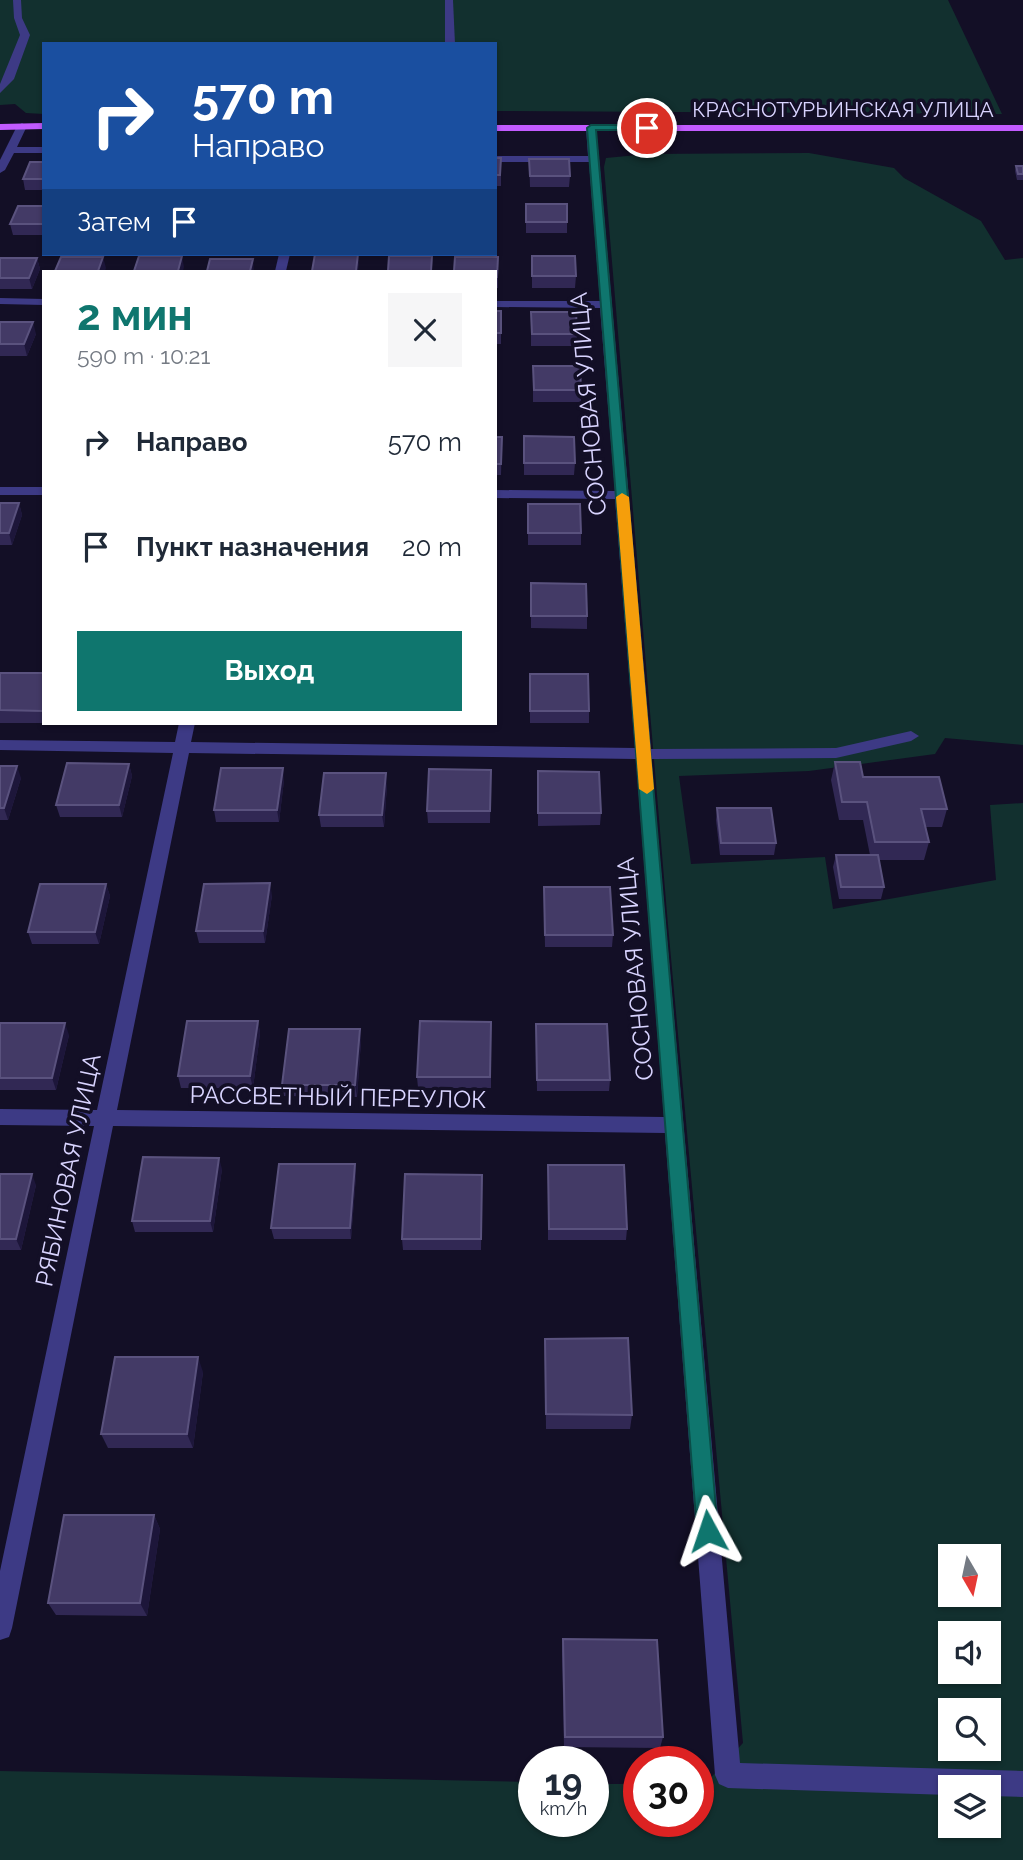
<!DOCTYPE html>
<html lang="ru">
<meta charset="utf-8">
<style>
:root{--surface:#fff;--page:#f6f6f7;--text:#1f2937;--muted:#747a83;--accent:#0f766e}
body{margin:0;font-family:Raleway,sans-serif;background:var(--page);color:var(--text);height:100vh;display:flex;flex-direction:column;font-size:26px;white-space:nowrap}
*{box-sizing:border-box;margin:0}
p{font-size:23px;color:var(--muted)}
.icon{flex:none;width:38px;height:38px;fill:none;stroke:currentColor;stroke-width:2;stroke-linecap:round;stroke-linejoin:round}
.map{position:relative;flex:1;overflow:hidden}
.side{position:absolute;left:42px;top:270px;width:455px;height:455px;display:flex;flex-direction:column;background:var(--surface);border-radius:0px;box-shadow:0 2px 5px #0004}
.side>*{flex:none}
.hud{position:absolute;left:42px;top:42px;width:455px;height:214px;border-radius:0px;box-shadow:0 2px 5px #0004;background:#1a4fa0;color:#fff;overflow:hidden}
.needle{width:46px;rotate:171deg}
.buttons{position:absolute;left:938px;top:1544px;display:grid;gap:14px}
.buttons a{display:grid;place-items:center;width:63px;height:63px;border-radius:0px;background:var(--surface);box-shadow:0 2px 5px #0004;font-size:35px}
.speed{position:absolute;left:518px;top:1746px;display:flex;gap:14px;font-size:35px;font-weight:700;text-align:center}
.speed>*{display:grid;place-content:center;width:91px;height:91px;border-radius:50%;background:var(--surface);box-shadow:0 2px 5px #0004;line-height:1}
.speed small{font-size:18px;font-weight:400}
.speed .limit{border:10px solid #d22;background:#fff;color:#111}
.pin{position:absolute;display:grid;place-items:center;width:60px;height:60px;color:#fff;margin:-30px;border:4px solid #fff;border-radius:50%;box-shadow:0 2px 7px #0007}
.me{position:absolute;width:77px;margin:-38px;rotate:355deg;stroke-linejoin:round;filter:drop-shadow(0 0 5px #0008)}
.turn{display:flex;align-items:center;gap:24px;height:147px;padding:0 35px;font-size:32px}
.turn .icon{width:91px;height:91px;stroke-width:2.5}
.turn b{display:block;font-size:49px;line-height:60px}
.then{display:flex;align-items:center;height:66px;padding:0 35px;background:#0003;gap:14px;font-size:26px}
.round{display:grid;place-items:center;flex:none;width:74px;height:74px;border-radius:0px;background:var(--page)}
.summary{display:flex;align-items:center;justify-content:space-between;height:119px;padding:0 35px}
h1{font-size:42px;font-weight:700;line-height:52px;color:var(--accent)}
.button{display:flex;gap:14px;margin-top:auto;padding:14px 35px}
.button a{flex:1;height:80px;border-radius:0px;background:var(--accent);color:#fff;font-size:28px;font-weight:700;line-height:80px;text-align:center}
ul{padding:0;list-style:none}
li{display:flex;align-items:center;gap:21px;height:105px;padding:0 35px}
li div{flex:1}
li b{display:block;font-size:26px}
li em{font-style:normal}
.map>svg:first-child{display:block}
</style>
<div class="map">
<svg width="1023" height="1860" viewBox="0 0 1023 1860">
<rect width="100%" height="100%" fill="#130f26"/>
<g fill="#12302f" fill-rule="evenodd">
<path d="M0,0H948L1002,114L495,111V44H44V114L26,113L15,104L0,105Z"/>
<path d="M809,153L894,168L904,178L981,221L1005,260L1023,258V745L945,738L935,754L809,771L679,776L691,864L825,857L833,909L996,880L990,805L1023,803V1860H0V1771L534,1782V1822H593V1784H639V1822H698V1786H703L743,1743L668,925L604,167L606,158L648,154ZM950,1556H989V1594H950ZM950,1633H989V1671H950ZM950,1710H989V1748H950ZM950,1787H989V1825H950Z"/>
</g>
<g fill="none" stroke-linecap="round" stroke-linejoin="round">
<g fill="#3d3a85" fill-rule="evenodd">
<path d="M13,0H21L22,18L30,35L14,79L0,93V84L20,35L14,18Z"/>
<path d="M445,0H453L455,44H445Z"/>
<path d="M22,123L27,126L17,147H44V153H14L5,170L0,173V160L17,126Z"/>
<path d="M591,125L596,128L599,159L651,749L836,748L911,731L919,736L911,741L836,758L651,759L740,1763L1023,1771V1797L989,1796V1787H950V1795L728,1788L719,1784L715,1775L665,1133L113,1126L12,1628L9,1637L0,1640V1571L94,1126L0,1125V1109L97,1110L173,753L0,750V740L175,742L179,723H195L191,742L635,748L615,499L495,498V490L615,491L600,308L495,307V301H600L589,162H495V156H588L586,128ZM189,753L636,759L664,1117L117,1110Z"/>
<path d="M279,254H290L286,271H275Z"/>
<path d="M0,298L44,299V305L0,304Z"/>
<rect x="0" y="487" width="44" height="8"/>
</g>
<g fill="#c25bff" fill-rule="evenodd">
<path d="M44,123V129L0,130V124Z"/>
<rect x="495" y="125" width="528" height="6"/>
</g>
</g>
<g fill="#312854">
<rect x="495" y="158" width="6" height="28"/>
<path d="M529,159L570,176L569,187H530Z"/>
<path d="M44,162V190H25L23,179Z"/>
<path d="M1016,166H1023V180H1017L1015,171Z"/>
<path d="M526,204L567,222V233H526Z"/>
<path d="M44,206V235H13L10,224Z"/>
<path d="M532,256L576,276L575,288H532Z"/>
<path d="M498,257V288H495V271Z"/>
<path d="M0,258H37L40,269L32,289H0Z"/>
<rect x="495" y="311" width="6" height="33"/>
<path d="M531,312L577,334V346H531Z"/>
<path d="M0,322L36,334L27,356H0Z"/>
<path d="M533,366L581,390V402H533Z"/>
<path d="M524,436L575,463L574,475H524Z"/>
<path d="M495,437H502L501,475H495Z"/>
<path d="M0,503H19L22,515L12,545H0Z"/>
<path d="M528,504L581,533V545H528Z"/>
<path d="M531,583L587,616V629L531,628Z"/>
<rect x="0" y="673" width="44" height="50"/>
<path d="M530,674L589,711V723H530Z"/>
<path d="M835,762L863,777L947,809L942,827H926L929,842L924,860H879L884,887L881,899H839L833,867L836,855H870L863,820H839L831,780Z"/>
<path d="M129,764L132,776L122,817H60L56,805Z"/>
<path d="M0,766L21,778L8,820H0Z"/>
<path d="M491,770L490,823H428L427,811Z"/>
<path d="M538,771L601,813L600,825L538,826Z"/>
<path d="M284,780L279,822H216L214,810Z"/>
<path d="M387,785L384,827H321L319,815Z"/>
<path d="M717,808L776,843L774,855H720L716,820Z"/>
<path d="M106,884L110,896L99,944H32L28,932Z"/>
<path d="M272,895L265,943H199L196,931Z"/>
<path d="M544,899L613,935L612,947H545Z"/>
<path d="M258,1021L260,1033L253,1088H181L178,1076Z"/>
<path d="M491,1022V1088H418L417,1077Z"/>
<path d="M0,1023L69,1035L56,1090H0Z"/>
<path d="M536,1024L610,1080L609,1091H537Z"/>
<path d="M361,1041L357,1097L284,1096L282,1085Z"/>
<path d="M355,1164L356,1175L351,1239H274L271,1228Z"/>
<path d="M548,1165L627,1229L626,1240H548Z"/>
<path d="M222,1169L213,1232H135L132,1221Z"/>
<path d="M0,1174L36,1185L21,1250H0Z"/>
<path d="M482,1175L481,1250H403L402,1239Z"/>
<path d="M545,1339L632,1415L630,1429H546Z"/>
<path d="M203,1372L193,1448H108L101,1434Z"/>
<path d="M154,1515L160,1529L147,1616L56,1615L48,1603Z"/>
<path d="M563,1639L663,1737L660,1748L564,1747L562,1651Z"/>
</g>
<g fill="#1d163a">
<path d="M358,254L359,264L358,271H356Z"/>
<path d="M182,256L184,267L183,271H178Z"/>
<path d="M103,257L106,268L105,271H98Z"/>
<path d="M37,258L40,269L32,289L29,278Z"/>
<path d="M253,259L254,271H250Z"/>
<path d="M33,322L36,334L27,356L24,344Z"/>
<path d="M19,503L22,515L12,545L9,533Z"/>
<path d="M129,764L132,776L122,817L119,805Z"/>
<path d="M17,766L21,778L8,820L4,808Z"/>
<path d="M283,768L284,780L279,822L277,810Z"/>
<path d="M386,773L387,785L384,827L382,815Z"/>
<path d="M270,883L272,895L265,943L263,931Z"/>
<path d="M106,884L110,896L99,944L95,932Z"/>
<path d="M258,1021L260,1033L253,1088L250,1076Z"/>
<path d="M65,1023L69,1035L56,1090L52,1078Z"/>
<path d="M360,1029L361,1041L357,1097L355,1085Z"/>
<path d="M219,1158L222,1169L213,1232L210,1221Z"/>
<path d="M355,1164L356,1175L351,1239L350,1228Z"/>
<path d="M32,1174L36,1185L21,1250L16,1239Z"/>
<path d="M198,1357L203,1372L193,1448L187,1434Z"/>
<path d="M154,1515L160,1529L147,1616L140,1603Z"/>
</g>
<g fill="#433a66" stroke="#5a527e" stroke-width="2">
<path d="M495,158H501L500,175H495Z"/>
<path d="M529,159H569L570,176H530Z"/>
<path d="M30,162H44V179H23Z"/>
<path d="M1016,166H1023V174H1018Z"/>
<rect x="526" y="204" width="41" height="18"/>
<path d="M18,206H44V224H10Z"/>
<path d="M315,254H358L356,271H312Z"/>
<path d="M139,256H182L178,271H134Z"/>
<path d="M389,256H432L431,271H388Z"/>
<path d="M532,256H575L576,276H532Z"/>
<path d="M61,257H103L98,271H55Z"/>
<path d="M455,257H498L497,277H495V271H454Z"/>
<path d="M0,258H37L29,278H0Z"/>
<path d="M210,259H253L250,271H207Z"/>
<rect x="495" y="311" width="6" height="22"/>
<path d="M531,312H576L577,334H532Z"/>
<path d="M0,322H33L24,344H0Z"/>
<path d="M533,366H580L581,390H534Z"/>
<path d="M524,436L574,437L575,463H524Z"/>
<path d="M495,437H502L501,464H495Z"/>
<rect x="495" y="500" width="1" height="30"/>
<path d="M0,503H19L9,533H0Z"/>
<path d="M528,504H580L581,533H528Z"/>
<path d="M531,583L586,584L587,616H531Z"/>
<path d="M0,673H44V707L43,711L0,710Z"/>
<path d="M530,674H588L589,711H530Z"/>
<path d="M835,762H860L863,777H939L947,809H921L929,842H875L867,802H842Z"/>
<path d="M67,763L129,764L119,805H56Z"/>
<path d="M0,766H17L4,808H0Z"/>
<path d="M221,768H283L277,810H214Z"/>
<path d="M429,769L491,770L490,811H427Z"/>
<path d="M538,771L599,772L601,813H538Z"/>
<path d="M324,773H386L382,815H319Z"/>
<path d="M717,808H771L776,843H721Z"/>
<path d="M836,855H878L884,887H841Z"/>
<path d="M270,883L263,931H196L204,884Z"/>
<path d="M40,884H106L95,932H28Z"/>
<path d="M544,887H610L613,935H545Z"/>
<path d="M187,1021H258L250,1076H178Z"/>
<path d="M420,1021L491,1022L490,1077H417Z"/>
<path d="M0,1023H65L52,1078H0Z"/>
<path d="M536,1024H607L610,1080H537Z"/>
<path d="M289,1029H360L355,1085H282Z"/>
<path d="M143,1157L219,1158L210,1221H132Z"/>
<path d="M279,1164H355L350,1228H271Z"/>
<path d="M548,1165H624L627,1229H549Z"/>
<path d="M0,1174H32L16,1239H0Z"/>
<path d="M405,1174L482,1175L481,1239H402Z"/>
<path d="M628,1338L632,1415L546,1414L545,1339Z"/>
<path d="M115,1357H198L187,1434H101Z"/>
<path d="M64,1515H154L140,1603H48Z"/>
<path d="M563,1639L657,1640L663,1737H565Z"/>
</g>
<path fill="#0f766e" stroke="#0a4d48" stroke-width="2" d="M647,125L652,128L650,130H596L718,1531L715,1539L708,1542L700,1539L697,1531L587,128L591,125Z"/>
<path fill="#f59e0b" d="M622,493L629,497L654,789L647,794L639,789L616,497Z"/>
<g text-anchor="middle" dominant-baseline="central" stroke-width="7" stroke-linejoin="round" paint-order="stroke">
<g font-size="21" fill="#d9d4ff" stroke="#130f26">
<text x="843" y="109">КРАСНОТУРЬИНСКАЯ УЛИЦА</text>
</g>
<g font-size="24" fill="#d9d4ff" stroke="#130f26">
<text transform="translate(588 404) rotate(-95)">СОСНОВАЯ УЛИЦА</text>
<text transform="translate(635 969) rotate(-95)">СОСНОВАЯ УЛИЦА</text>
<text transform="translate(338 1097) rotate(1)">РАССВЕТНЫЙ ПЕРЕУЛОК</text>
<text transform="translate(68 1170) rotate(-78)">РЯБИНОВАЯ УЛИЦА</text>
</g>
</g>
</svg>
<div class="buttons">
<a><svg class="needle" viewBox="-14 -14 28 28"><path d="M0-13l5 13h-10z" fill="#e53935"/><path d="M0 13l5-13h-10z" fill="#747a83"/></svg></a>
<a><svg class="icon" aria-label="sound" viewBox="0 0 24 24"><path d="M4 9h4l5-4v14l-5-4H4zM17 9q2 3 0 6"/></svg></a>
<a><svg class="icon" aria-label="search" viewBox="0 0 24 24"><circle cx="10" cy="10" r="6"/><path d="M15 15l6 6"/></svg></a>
<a><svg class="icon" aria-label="layers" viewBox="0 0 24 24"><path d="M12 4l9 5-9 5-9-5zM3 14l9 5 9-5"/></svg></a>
</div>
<div class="speed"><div>19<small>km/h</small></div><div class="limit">30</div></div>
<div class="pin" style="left:647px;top:128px;background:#d93025"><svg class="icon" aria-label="arrive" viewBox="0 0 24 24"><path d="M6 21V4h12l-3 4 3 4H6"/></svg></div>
<svg class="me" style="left:708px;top:1531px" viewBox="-20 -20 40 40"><path d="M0-17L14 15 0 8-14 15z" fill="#0f766e" stroke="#fff" stroke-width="4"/></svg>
<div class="hud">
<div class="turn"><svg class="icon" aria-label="right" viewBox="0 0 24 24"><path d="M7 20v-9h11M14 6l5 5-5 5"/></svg><div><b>570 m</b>Направо</div></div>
<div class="then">Затем<svg class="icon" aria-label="arrive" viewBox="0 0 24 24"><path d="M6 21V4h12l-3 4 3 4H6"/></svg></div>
</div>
<section class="side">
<div class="summary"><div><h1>2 мин</h1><p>590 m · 10:21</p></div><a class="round"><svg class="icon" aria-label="close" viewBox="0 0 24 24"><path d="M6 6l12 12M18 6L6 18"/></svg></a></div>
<ul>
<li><svg class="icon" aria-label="right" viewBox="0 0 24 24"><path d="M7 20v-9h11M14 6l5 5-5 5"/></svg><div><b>Направо</b></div><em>570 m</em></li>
<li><svg class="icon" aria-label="arrive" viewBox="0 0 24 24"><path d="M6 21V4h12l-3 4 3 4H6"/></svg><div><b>Пункт назначения</b></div><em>20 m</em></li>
</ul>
<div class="button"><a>Выход</a></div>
</section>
</div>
